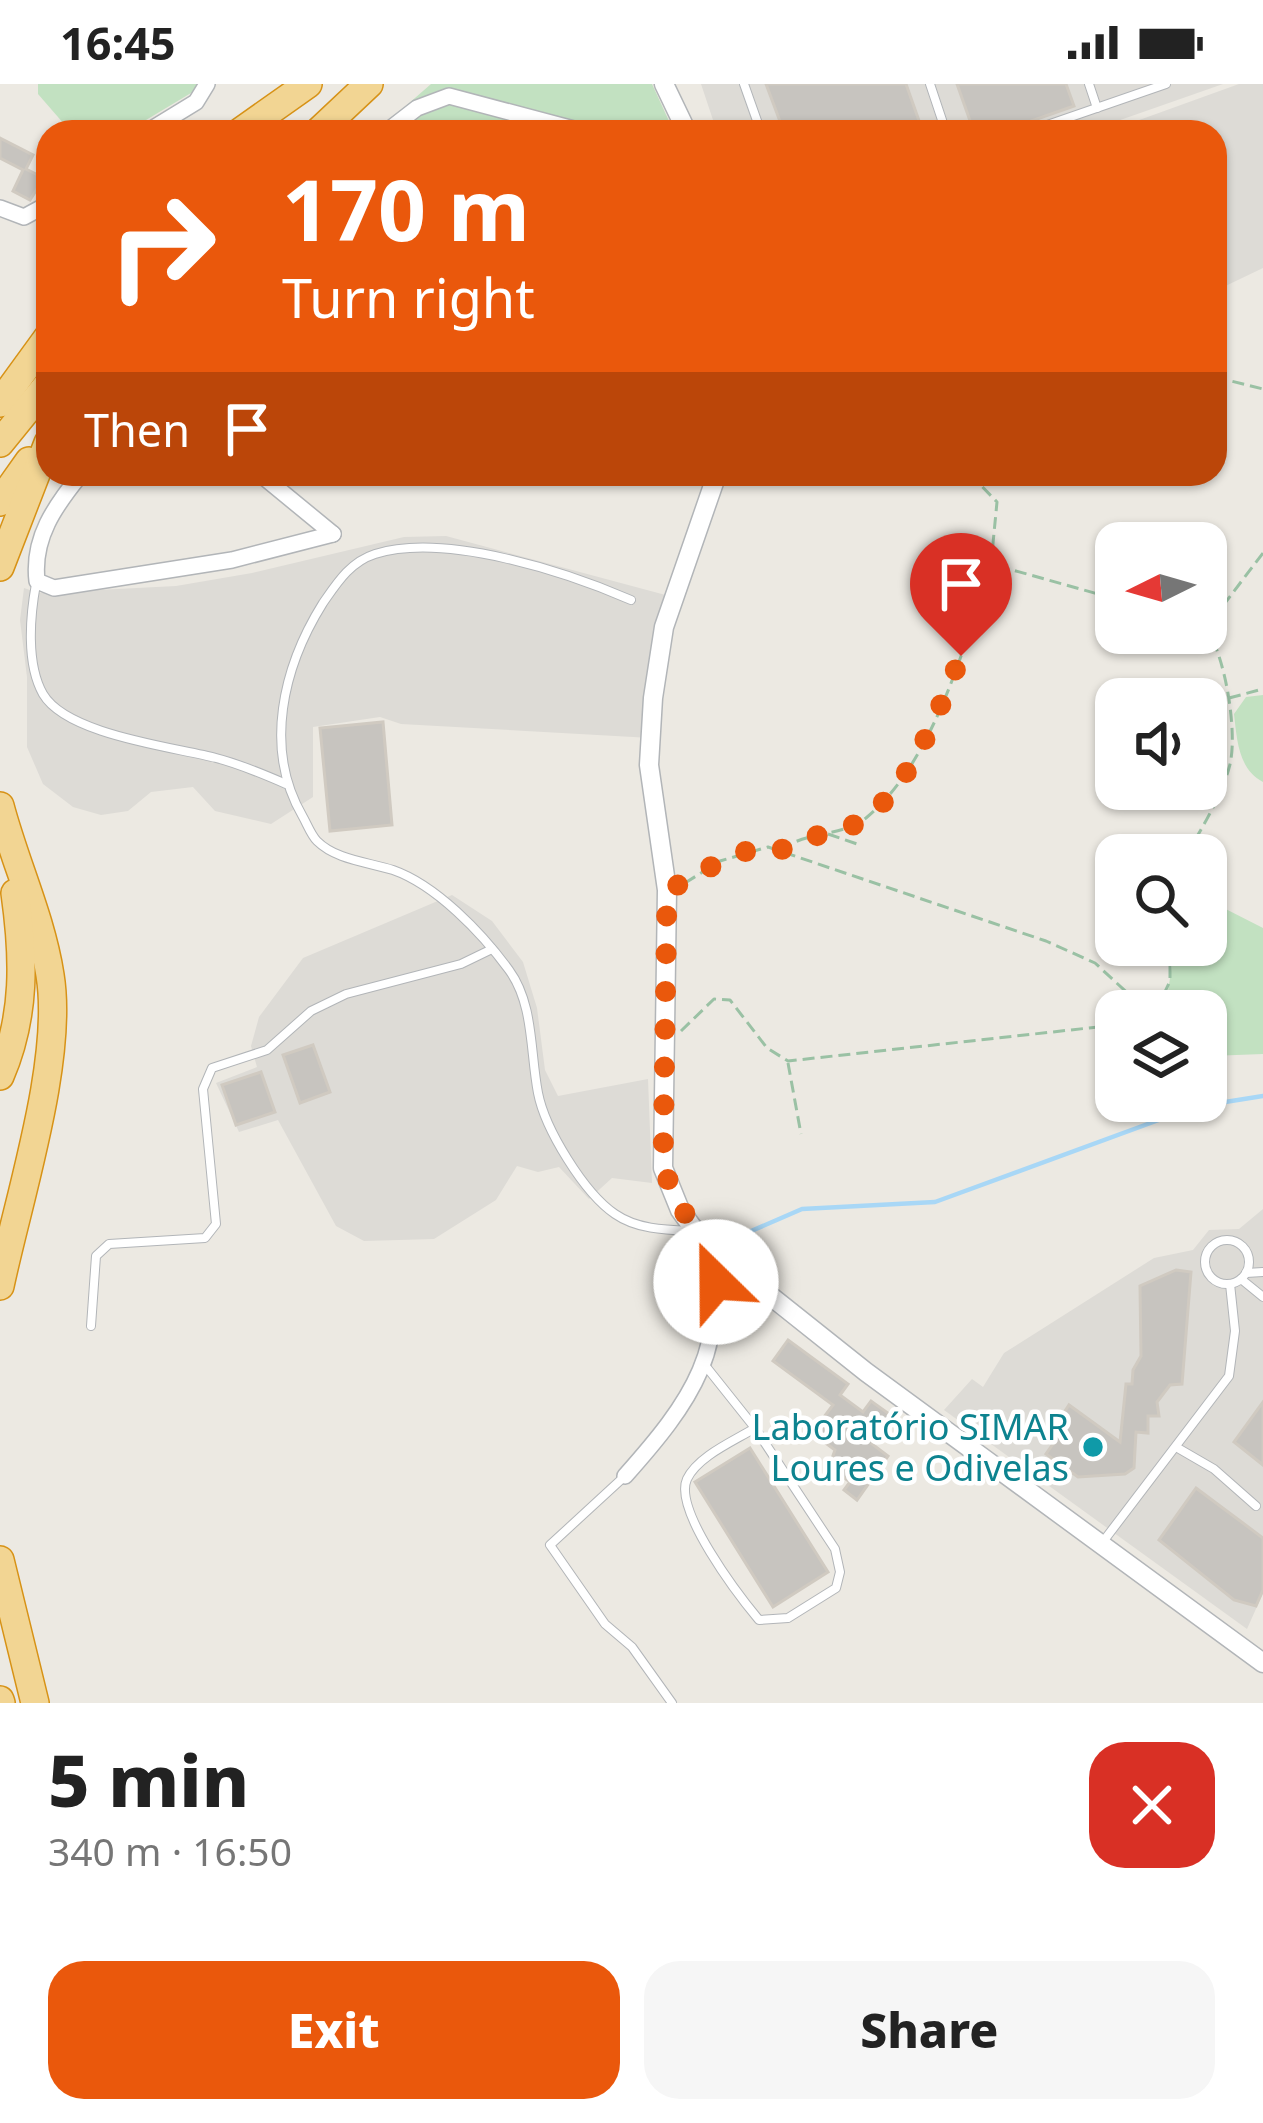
<!DOCTYPE html>
<meta charset="utf-8">
<style>
:root{--surface:#fff;--page:#f6f6f6;--text:#222;--muted:#767676;--accent:#ea580c}
body{margin:0;font-family:"Noto Sans",sans-serif;background:var(--page);color:var(--text);height:100vh;display:flex;flex-direction:column;font-size:45px;white-space:nowrap}
*{box-sizing:border-box;margin:0}
p{font-size:39px;color:var(--muted)}
.icon{flex:none;width:66px;height:66px;fill:none;stroke:currentColor;stroke-width:2;stroke-linecap:round;stroke-linejoin:round}
.map{position:relative;height:1619px;overflow:hidden}
.side{display:flex;flex-direction:column;background:var(--surface);flex:1}
.side>*{flex:none}
.hud{position:absolute;left:36px;top:36px;width:1191px;height:366px;border-radius:36px;box-shadow:0 3px 9px #0004;background:#ea580c;color:#fff;overflow:hidden}
.needle{width:78px;rotate:265deg}
.buttons{position:absolute;left:1095px;top:438px;display:grid;gap:24px}
.buttons a{display:grid;place-items:center;width:132px;height:132px;border-radius:24px;background:var(--surface);box-shadow:0 3px 9px #0004;font-size:60px}
.pin{position:absolute;display:grid;place-items:center;width:102px;height:102px;color:#fff;margin:-123px -51px;border-radius:50% 50% 50% 0;rotate:-45deg;box-shadow:0 0 12px #0007}
.pin .icon{rotate:45deg}
.me{position:absolute;width:132px;margin:-66px;rotate:337deg;stroke-linejoin:round;filter:drop-shadow(0 0 9px #0008)}
.turn{display:flex;align-items:center;gap:42px;height:252px;padding:0 48px;font-size:54px}
.turn .icon{width:156px;height:156px;stroke-width:2.5}
.turn b{display:block;font-size:84px;line-height:102px}
.then{display:flex;align-items:center;height:114px;padding:0 48px;background:#0003;gap:24px;font-size:45px}
.round{display:grid;place-items:center;flex:none;width:126px;height:126px;border-radius:36px;background:var(--page)}
.summary{display:flex;align-items:center;justify-content:space-between;height:204px;padding:0 48px}
h1{font-size:72px;font-weight:800;line-height:90px}
.action{display:flex;gap:24px;margin-top:auto;padding:24px 48px}
.action a{flex:1;height:138px;border-radius:36px;background:var(--accent);color:#fff;font-size:48px;font-weight:800;line-height:138px;text-align:center}
.action a+a{background:var(--page);color:var(--text)}
.status{display:flex;justify-content:space-between;align-items:center;height:84px;padding:0 60px;background:var(--surface);direction:ltr}
.status svg{height:33px;fill:currentColor}
.map>svg:first-child{display:block}
</style>
<div class="status"><b>16:45</b><svg viewBox="0 0 49 12"><path d="M0 12V9h3v3zM5 12V6h3v6zM10 12V3h3v9zM15 12V0h3v12zM26 1h20v11H26zM47 4h2v5h-2z"/></svg></div>
<div class="map">
<svg width="1263" height="1619" viewBox="0 0 1263 1619">
<rect width="100%" height="100%" fill="#ece9e2"/>
<g fill="#dddbd6">
<path d="M701,0H1223L1086,48H717Z"/>
<path d="M1239,0H1263V184L1215,207V48H1106Z"/>
<path d="M446,452L673,513L651,654L401,640L380,633L313,643V713L271,740L215,727L193,703L151,708L128,727L101,731L73,723L43,700L27,663V593L20,536L24,504L39,509L176,502L252,489L404,453Z"/>
<path d="M452,811L492,837L523,878L537,924L545,986L558,1012L648,995L652,1099L612,1094L589,1115L559,1083L538,1088L517,1082L496,1116L434,1155L364,1157L336,1142L278,1036L239,1048L216,999L257,983L251,962L259,933L303,874Z"/>
<path d="M1263,1125V1509L1247,1545L944,1326L972,1295L983,1303L1004,1269L1154,1174L1193,1166L1209,1146L1239,1145Z"/>
</g>
<g fill="#c2e1c1">
<path d="M38,0H206L126,48H71L38,10Z"/>
<path d="M431,0H652L674,48H536C526,43 399,48 376,48Z"/>
<path d="M1263,611V698C1238,685 1237,655 1234,630L1246,613Z"/>
<path d="M1206,815L1263,844V970L1210,972L1206,969V927H1165L1175,861H1206Z"/>
</g>
<g fill="none" stroke-linecap="round" stroke-linejoin="round">
<path stroke="#a8d7f6" stroke-width="4.5" d="M742,1151L802,1125L935,1118L1194,1023L1263,1012"/>
</g>
<g fill="#c7c4bf" stroke="#d0cac1" stroke-width="3">
<path d="M766,0H906L923,48H784Z"/>
<path d="M957,0H1066L1074,22L1000,48H974Z"/>
<path d="M0,54L33,71L26,85L44,94L30,116L13,107L23,86L0,74Z"/>
<path d="M383,638L392,741L330,747L320,644Z"/>
<path d="M313,961L330,1008L300,1019L283,971Z"/>
<path d="M261,988L275,1028L236,1041L222,1001Z"/>
<path d="M1176,1186L1191,1188L1182,1300L1170,1301L1157,1318L1159,1332H1148V1349L1136,1348L1134,1384L1125,1390L1078,1393L1046,1370L1055,1357L1050,1350L1069,1321L1120,1358L1126,1300H1132L1133,1286L1141,1272L1140,1202Z"/>
<path d="M788,1256L848,1300L840,1311L863,1328L871,1317L892,1332L872,1360L888,1372L857,1416L844,1406L850,1398L829,1383L835,1366L812,1349L833,1321L773,1277Z"/>
<path d="M1263,1318V1381L1234,1358Z"/>
<path d="M750,1364L828,1488L773,1523L695,1398Z"/>
<path d="M1196,1404L1263,1454V1506L1256,1522L1234,1516L1159,1456Z"/>
</g>
<g fill="none" stroke-linecap="round" stroke-linejoin="round">
<g stroke="#b2b5b8" stroke-width="10">
<g id="service">
<path d="M744,0L761,48"/>
<path d="M930,0L946,48"/>
<path d="M1089,0L1097,24"/>
<path d="M1027,48L1166,0"/>
<path d="M36,500C30,532 26,580 43,610C67,651 174,663 216,674C240,680 263,690 286,700"/>
<path d="M631,516C566,488 445,448 375,470C350,478 337,499 323,519C283,583 263,665 303,733C307,740 311,751 317,757C336,776 368,778 393,786C436,801 482,849 509,886C534,920 530,968 538,1009C545,1045 584,1109 615,1130C638,1146 668,1146 694,1147"/>
<circle cx="1227" cy="1178" r="22"/>
<path d="M1246,1189L1263,1188"/>
<path d="M1241,1195L1263,1213"/>
<path d="M91,1242L96,1172L109,1160L205,1154L216,1140L203,1005L212,984L267,966L311,927L346,910L461,880L492,865"/>
<path d="M704,1280L755,1344L835,1465L840,1488L836,1504L788,1534L759,1536C739,1512 673,1426 687,1395C698,1372 734,1357 755,1344"/>
<path d="M1176,1363L1214,1385L1256,1422"/>
<path d="M625,1392L550,1461L605,1540L632,1563L672,1619"/>
<path d="M1102,1459L1229,1292L1235,1247L1230,1200"/>
</g>
</g>
<g stroke="#b2b5b8" stroke-width="18">
<g id="minor">
<path d="M147,48L196,18L207,0"/>
<path d="M386,48L417,24L449,12L585,48"/>
<path d="M0,124L24,133L48,120"/>
<path d="M81,390C55,422 32,454 37,497L54,504L232,476L333,450"/>
<path d="M260,390L333,450"/>
<path d="M625,1392C689,1320 735,1260 704,1159"/>
</g>
</g>
<g stroke="#b2b5b8" stroke-width="21">
<g id="tertiary">
<path d="M664,0L687,48"/>
<path d="M717,390L664,543L653,614L649,681L667,806L663,1084L680,1126L704,1159L866,1288L1263,1579"/>
</g>
</g>
<g stroke="#d79216" stroke-width="30">
<g id="motorway">
<path d="M240,48L308,0"/>
<path d="M318,48L369,0"/>
<path d="M0,319L48,253"/>
<path d="M0,359L48,300"/>
<path d="M0,418L29,377"/>
<path d="M0,483L48,359"/>
<path d="M0,722C15,779 41,833 50,891C64,976 18,1116 0,1202"/>
<path d="M0,992C26,932 24,873 15,809"/>
<path d="M0,1476L35,1619"/>
<path d="M0,1616L1,1619"/>
</g>
</g>
<g stroke="#9ac1a4" stroke-width="3" stroke-dasharray="12 6" stroke-linecap="butt">
<path d="M1215,293L1263,305"/>
<path d="M970,390L997,418L991,480L1116,515"/>
<path d="M1229,614L1263,605"/>
<path d="M828,750L860,761"/>
<path d="M781,766C805,747 842,753 866,734C934,678 965,560 991,480"/>
<path d="M1186,771C1201,746 1221,713 1229,684C1239,652 1225,570 1206,544L1263,469"/>
<path d="M685,799L720,777L768,763L1046,857L1095,879L1147,927"/>
<path d="M1156,927L1170,897V861"/>
<path d="M681,947L714,915L730,916L767,964L788,977L1116,941"/>
<path d="M788,979L801,1050"/>
</g>
<use href="#service" stroke="#fff" stroke-width="8"/>
<use href="#minor" stroke="#fff" stroke-width="15"/>
<use href="#tertiary" stroke="#fff" stroke-width="18"/>
<use href="#motorway" stroke="#f2d593" stroke-width="27"/>
</g>
<g fill="none" stroke-linecap="round" stroke-linejoin="round">
<path stroke="#ea580c" stroke-width="21" stroke-dasharray="0 37.8" d="M716,1198C703,1156 679,1124 663,1084L667,806C700,793 742,755 780,767C802,749 834,753 859,738C909,709 940,623 961,572"/>
</g>
<circle fill="#0f9aa8" stroke="#fff" stroke-width="4.5" cx="1093" cy="1363" r="12"/>
<g text-anchor="middle" dominant-baseline="central" stroke-width="9" stroke-linejoin="round" paint-order="stroke">
<g font-size="36" fill="#0d838f" stroke="#fff" text-anchor="end">
<text x="1069" y="1342">Laboratório SIMAR<tspan x="1069" dy="41">Loures e Odivelas</tspan></text>
</g>
</g>
</svg>
<div class="buttons">
<a><svg class="needle" viewBox="-14 -14 28 28"><path d="M0-13l5 13h-10z" fill="#e53935"/><path d="M0 13l5-13h-10z" fill="#767676"/></svg></a>
<a><svg class="icon" aria-label="sound" viewBox="0 0 24 24"><path d="M4 9h4l5-4v14l-5-4H4zM17 9q2 3 0 6"/></svg></a>
<a><svg class="icon" aria-label="search" viewBox="0 0 24 24"><circle cx="10" cy="10" r="6"/><path d="M15 15l6 6"/></svg></a>
<a><svg class="icon" aria-label="layers" viewBox="0 0 24 24"><path d="M12 4l9 5-9 5-9-5zM3 14l9 5 9-5"/></svg></a>
</div>
<div class="pin" style="left:961px;top:572px;background:#d93025"><svg class="icon" aria-label="arrive" viewBox="0 0 24 24"><path d="M6 21V4h12l-3 4 3 4H6"/></svg></div>
<svg class="me" style="left:716px;top:1198px" viewBox="-20 -20 40 40"><circle r="19" fill="#fff"/><path d="M0-13L10 11 0 6-10 11z" fill="#ea580c"/></svg>
<div class="hud">
<div class="turn"><svg class="icon" aria-label="right" viewBox="0 0 24 24"><path d="M7 20v-9h11M14 6l5 5-5 5"/></svg><div><b>170 m</b>Turn right</div></div>
<div class="then">Then<svg class="icon" aria-label="arrive" viewBox="0 0 24 24"><path d="M6 21V4h12l-3 4 3 4H6"/></svg></div>
</div>
</div>
<section class="side">
<div class="summary"><div><h1>5 min</h1><p>340 m · 16:50</p></div><a class="round" style="background:#d93025;color:#fff"><svg class="icon" aria-label="close" viewBox="0 0 24 24"><path d="M6 6l12 12M18 6L6 18"/></svg></a></div>
<div class="action"><a>Exit</a><a>Share</a></div>
</section>
